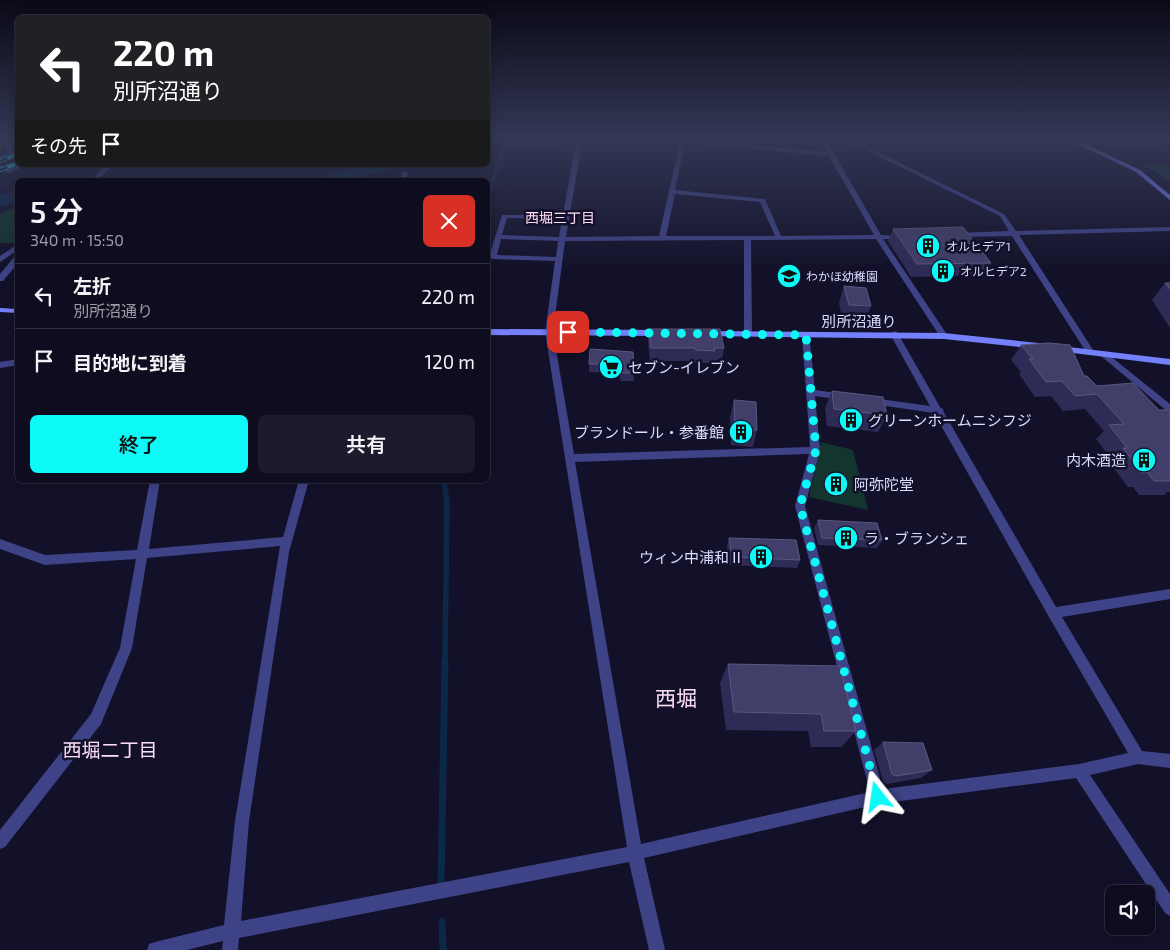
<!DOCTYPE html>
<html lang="ja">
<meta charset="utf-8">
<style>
:root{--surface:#0e0d20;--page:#1c1b2d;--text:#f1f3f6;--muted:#9b9ca5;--line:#2e2d3e;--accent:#0cf9f7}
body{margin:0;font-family:"Exo 2","Noto Sans JP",sans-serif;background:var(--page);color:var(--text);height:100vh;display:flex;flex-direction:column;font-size:19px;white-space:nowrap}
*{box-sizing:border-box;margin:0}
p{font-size:16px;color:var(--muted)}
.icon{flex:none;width:28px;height:28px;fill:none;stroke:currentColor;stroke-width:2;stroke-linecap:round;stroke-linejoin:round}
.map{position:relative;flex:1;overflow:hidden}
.side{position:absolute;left:15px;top:178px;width:475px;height:305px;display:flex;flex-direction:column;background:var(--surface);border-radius:8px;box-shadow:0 2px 12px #0003,0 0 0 1px var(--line)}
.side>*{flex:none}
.banner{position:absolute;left:15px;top:15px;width:475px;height:152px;border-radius:8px;box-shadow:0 2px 12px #0003,0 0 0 1px var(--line);background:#202124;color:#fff;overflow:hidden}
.buttons{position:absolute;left:1105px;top:885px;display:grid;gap:10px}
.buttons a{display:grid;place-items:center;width:50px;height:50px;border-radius:8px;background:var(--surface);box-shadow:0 2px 12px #0003,0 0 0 1px var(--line);font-size:25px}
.pin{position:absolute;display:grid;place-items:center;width:42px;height:42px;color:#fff;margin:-21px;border-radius:10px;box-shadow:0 2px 8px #0006}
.me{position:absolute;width:55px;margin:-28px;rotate:345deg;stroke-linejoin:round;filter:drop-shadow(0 0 4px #0008)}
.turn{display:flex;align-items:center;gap:18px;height:105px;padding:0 15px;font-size:22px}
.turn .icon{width:65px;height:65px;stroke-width:2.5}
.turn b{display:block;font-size:35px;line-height:42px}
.then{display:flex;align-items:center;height:48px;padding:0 15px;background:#0003;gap:10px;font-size:19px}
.round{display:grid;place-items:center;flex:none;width:52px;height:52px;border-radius:8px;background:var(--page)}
.headline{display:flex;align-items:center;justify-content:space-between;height:85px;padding:0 15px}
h1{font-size:30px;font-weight:600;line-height:38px}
.button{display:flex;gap:10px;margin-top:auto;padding:10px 15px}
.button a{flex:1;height:58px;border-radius:8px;background:var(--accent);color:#111;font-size:20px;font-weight:600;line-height:58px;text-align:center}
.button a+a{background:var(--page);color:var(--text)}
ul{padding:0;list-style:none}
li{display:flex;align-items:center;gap:15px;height:65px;padding:0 15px;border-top:1px solid var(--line)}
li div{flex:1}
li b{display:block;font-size:19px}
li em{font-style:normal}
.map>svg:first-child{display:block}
</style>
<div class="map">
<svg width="1170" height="950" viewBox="0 0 1170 950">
<rect width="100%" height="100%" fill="#13112a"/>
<g fill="#14342f">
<path d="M523,136H577L574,151L507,149L510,140Z"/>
<path d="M1165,164L1170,168V181H1167L1157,172L1142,165Z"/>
<path d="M17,207V243H0V214Z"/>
<path d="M821,442L853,450L868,510L809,497Z"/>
</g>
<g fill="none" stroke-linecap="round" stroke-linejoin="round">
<path stroke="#0c2848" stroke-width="3" d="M488,198L505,142"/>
<path stroke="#0c2848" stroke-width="5.5" d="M444,480L447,502L445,662"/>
<g stroke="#0c2848" stroke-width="7">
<path d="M441,886L445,661"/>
<path d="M442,921L443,950"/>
</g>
<g fill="#0c2848" fill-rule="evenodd">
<path d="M488,136H498L496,139L488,142Z"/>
<path d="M365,165H394L391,169L350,180H321L324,176Z"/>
<path d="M18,192V204L0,206V194Z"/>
</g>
<g fill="#3e4387" fill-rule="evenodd">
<path d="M2,136H8L13,151L18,149V153L0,160V156L8,153Z"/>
<path d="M577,136H583L566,237L659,236L680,142L634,138L631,136L681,139V136H687L686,139L827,152L818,136H824L881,235L904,236V238L902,239H883L948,336L947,338H941L876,239L751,240L752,334L748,337L744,334V240L565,241L553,332L574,454L810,447L802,335L803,333H809L815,390L843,394L847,397L843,400L815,396L820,450L805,506L883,789L1079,764L1128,753L1049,617L934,413L872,404L867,401L872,398L930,406L890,334L894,331L897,332L940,407L944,410L943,411L1056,607L1170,589V599L1062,617L1142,751L1170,754V768L1138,764L1090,775L1170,894V916L1165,913L1076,778L878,804L644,858L665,950H649L629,862L239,938L238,950H222L223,941L187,950H147L149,944L155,942L224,925L235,821L280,546L147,558L132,648L101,724L5,847L0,849V830L91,714L120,648L136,559L45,565L0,549V539L45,555L137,550L150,480H160L149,549L283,537L299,480H309L289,552L249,821L241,921L627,847L545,332L555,261L493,259L489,257L502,215H563ZM685,142L829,156L874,235L781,236L765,199L675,190ZM675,194L760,202L775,236H666ZM507,218L562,219L559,237L502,235ZM501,239L558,241L556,257L497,255ZM809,454L795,506L870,792L641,844L575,462Z"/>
<path d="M838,136H845L1004,214L1016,231L1170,227V231L1019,235L1095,353L1094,355H1088L1012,236L957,237L954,235L957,233L1009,231L1000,216Z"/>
<path d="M0,165L9,169L18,165H26L9,173L0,169Z"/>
<path d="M106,165H113L98,180H91Z"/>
<path d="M405,171L408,173L406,180H400L402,173Z"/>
<path d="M18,244V250L0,262V256Z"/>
<path d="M15,256H18V263L3,281H0V274Z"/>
<path d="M1104,351L1170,404V412L1167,411L1101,356L1100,354Z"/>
<path d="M18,359V365L0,368V362Z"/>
</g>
<g fill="#7580fc" fill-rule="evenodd">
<path d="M1062,136H1069L1140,170L1170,195V200L1136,172Z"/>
<path d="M0,308L18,309V313L0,312Z"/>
<path d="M488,329L661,330L665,333L661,336L488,335Z"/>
<path d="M708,331L944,333L1038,343L1042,346L1038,349L944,339L705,336L704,334Z"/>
<path d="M1060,346L1170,359V365L1057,351V347Z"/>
</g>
<g stroke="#0cf9f7" stroke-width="4">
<g id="rail">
<path d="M0,161L18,154"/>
<path d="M0,170L18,163"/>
</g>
</g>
<use href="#rail" stroke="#13112a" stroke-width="2.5" stroke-dasharray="8" stroke-linecap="butt"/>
</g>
<g fill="#2f2b57">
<path d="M1111,136H1170L1143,150H1105L1104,147Z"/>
<path d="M893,229L991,263L985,275L911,277L888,241Z"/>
<path d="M1165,283H1170V328L1152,300Z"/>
<path d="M844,286L871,306L864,323L843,322L839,303Z"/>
<path d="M649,329L724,348L722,361H713L712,363H694L693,361H650L648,342Z"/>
<path d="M1021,345L1084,376L1097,386L1159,410H1170V492H1167L1164,495H1139L1133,487H1128L1110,463L1112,460L1096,439L1104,431L1085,409L1063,411L1051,396L1035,397L1019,374L1021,372L1011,360Z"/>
<path d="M590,349L633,352L634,373V381H620V373L589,372Z"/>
<path d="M832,391L887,415L878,432L827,426L825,408Z"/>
<path d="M734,400L757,430L753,447L731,445L730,417Z"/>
<path d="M818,520L882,540L877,548L818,545L814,528Z"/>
<path d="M729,538L800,560L797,568L729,565L727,546Z"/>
<path d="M728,664L856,731L841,747H811L808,731L726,730L720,683Z"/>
<path d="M883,742L932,770L921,778L887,784L883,782L874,750Z"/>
</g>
<path fill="#1c193d" d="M1152,136H1170V142L1143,150Z"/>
<g fill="#413e69" stroke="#5a5780">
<path d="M963,227L991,263L917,264L893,229Z"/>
<path d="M1165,283H1170V289Z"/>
<path d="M844,286L866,288L871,306L849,305Z"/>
<path d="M649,329H720L724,348H714L715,351L696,350L695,348H651Z"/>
<path d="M1049,343L1070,345L1084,376H1087L1097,386L1133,383L1159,410H1170V481H1154L1147,472L1142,473L1123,448H1127L1109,425L1124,424L1097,394L1075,396L1062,381L1046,382L1029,359H1033L1021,345Z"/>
<path d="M590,349L633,352L634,373H621V364H589Z"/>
<path d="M832,391L883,397L887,415L834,409Z"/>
<path d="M734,400L756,402L757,430L735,429Z"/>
<path d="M818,520L877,523L882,540L822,538Z"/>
<path d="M729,538L796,540L800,560L732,557Z"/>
<path d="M728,664L840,666L856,731H824L821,714L734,712Z"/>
<path d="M883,742L923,743L932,770L896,776L892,774Z"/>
</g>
<linearGradient id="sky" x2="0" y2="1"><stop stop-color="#0a0917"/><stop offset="0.51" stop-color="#333855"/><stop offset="1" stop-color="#333855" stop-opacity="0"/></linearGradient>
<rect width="1170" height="269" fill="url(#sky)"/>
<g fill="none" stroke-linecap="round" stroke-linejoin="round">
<path stroke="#0cf9f7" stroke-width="9" stroke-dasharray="0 16.2" d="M568,332L806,335L816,450L800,506L878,797"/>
</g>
<defs>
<g id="building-disc" transform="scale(1.25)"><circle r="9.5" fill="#0cf9f7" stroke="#13112a"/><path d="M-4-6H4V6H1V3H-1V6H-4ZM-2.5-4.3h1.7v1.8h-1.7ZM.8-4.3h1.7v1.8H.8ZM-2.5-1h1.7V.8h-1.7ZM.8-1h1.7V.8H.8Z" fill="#111"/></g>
<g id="school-disc" transform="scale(1.25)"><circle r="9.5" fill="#0cf9f7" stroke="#13112a"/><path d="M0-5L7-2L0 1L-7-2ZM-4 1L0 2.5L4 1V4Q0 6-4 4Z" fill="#111"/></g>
<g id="supermarket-disc" transform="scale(1.25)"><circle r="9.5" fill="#0cf9f7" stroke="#13112a"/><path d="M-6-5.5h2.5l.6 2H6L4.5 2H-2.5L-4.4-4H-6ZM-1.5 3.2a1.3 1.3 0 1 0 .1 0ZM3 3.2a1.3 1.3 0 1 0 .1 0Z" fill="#111"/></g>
</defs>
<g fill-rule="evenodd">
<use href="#building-disc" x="928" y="246"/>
<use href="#building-disc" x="943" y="271"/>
<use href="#school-disc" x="789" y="276"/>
<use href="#supermarket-disc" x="611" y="367"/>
<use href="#building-disc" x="851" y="420"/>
<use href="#building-disc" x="741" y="432"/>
<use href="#building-disc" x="1144" y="460"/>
<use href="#building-disc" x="836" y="484"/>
<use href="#building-disc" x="846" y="538"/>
<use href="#building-disc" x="761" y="557"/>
</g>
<g text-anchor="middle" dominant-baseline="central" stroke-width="5" stroke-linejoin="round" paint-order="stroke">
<g font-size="12" fill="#dbdbfe" stroke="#13112a" text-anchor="start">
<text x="946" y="246">オルヒデア1</text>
<text x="960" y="271">オルヒデア2</text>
<text x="806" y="276">わかほ幼稚園</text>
</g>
<g font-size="14" fill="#feddf6" stroke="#13112a">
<text x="560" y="217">西堀三丁目</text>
</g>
<g font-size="15" fill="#dbdbfe" stroke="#13112a">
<text x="859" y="321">別所沼通り</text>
</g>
<g font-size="15" fill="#dbdbfe" stroke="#13112a" text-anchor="start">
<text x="628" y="367">セブン-イレブン</text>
<text x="868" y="420">グリーンホームニシフジ</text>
<text x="724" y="432" text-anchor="end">ブランドール・参番館</text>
<text x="1126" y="460" text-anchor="end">内木酒造</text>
<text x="854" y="484">阿弥陀堂</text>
<text x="864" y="538">ラ・ブランシェ</text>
<text x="744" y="557" text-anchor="end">ウィン中浦和Ⅱ</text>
</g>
<g font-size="19" fill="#feddf6" stroke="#13112a">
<text x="110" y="749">西堀二丁目</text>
</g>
<g font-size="21" fill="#feddf6" stroke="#13112a">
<text x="676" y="697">西堀</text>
</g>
</g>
</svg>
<div class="buttons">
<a><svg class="icon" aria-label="sound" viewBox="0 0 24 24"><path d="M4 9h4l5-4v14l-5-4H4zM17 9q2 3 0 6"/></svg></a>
</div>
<div class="pin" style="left:568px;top:332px;background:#d93025"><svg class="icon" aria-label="arrive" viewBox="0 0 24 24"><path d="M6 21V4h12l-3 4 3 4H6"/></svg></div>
<svg class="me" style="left:878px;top:797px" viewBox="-20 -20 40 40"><path d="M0-17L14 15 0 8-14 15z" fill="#0cf9f7" stroke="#fff" stroke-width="4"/></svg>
<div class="banner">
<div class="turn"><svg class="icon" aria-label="left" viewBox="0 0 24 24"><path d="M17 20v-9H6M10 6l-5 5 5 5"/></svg><div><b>220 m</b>別所沼通り</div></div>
<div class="then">その先<svg class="icon" aria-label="arrive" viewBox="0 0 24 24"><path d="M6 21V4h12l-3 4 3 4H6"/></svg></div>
</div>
<section class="side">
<div class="headline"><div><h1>5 分</h1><p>340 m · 15:50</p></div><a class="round" style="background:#d93025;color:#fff"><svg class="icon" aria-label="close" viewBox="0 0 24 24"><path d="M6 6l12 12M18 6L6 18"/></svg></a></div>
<ul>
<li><svg class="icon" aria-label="left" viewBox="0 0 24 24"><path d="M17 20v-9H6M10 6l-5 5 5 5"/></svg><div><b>左折</b><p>別所沼通り</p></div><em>220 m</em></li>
<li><svg class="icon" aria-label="arrive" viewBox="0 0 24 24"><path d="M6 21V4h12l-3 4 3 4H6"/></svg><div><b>目的地に到着</b></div><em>120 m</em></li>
</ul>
<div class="button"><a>終了</a><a>共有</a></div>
</section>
</div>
